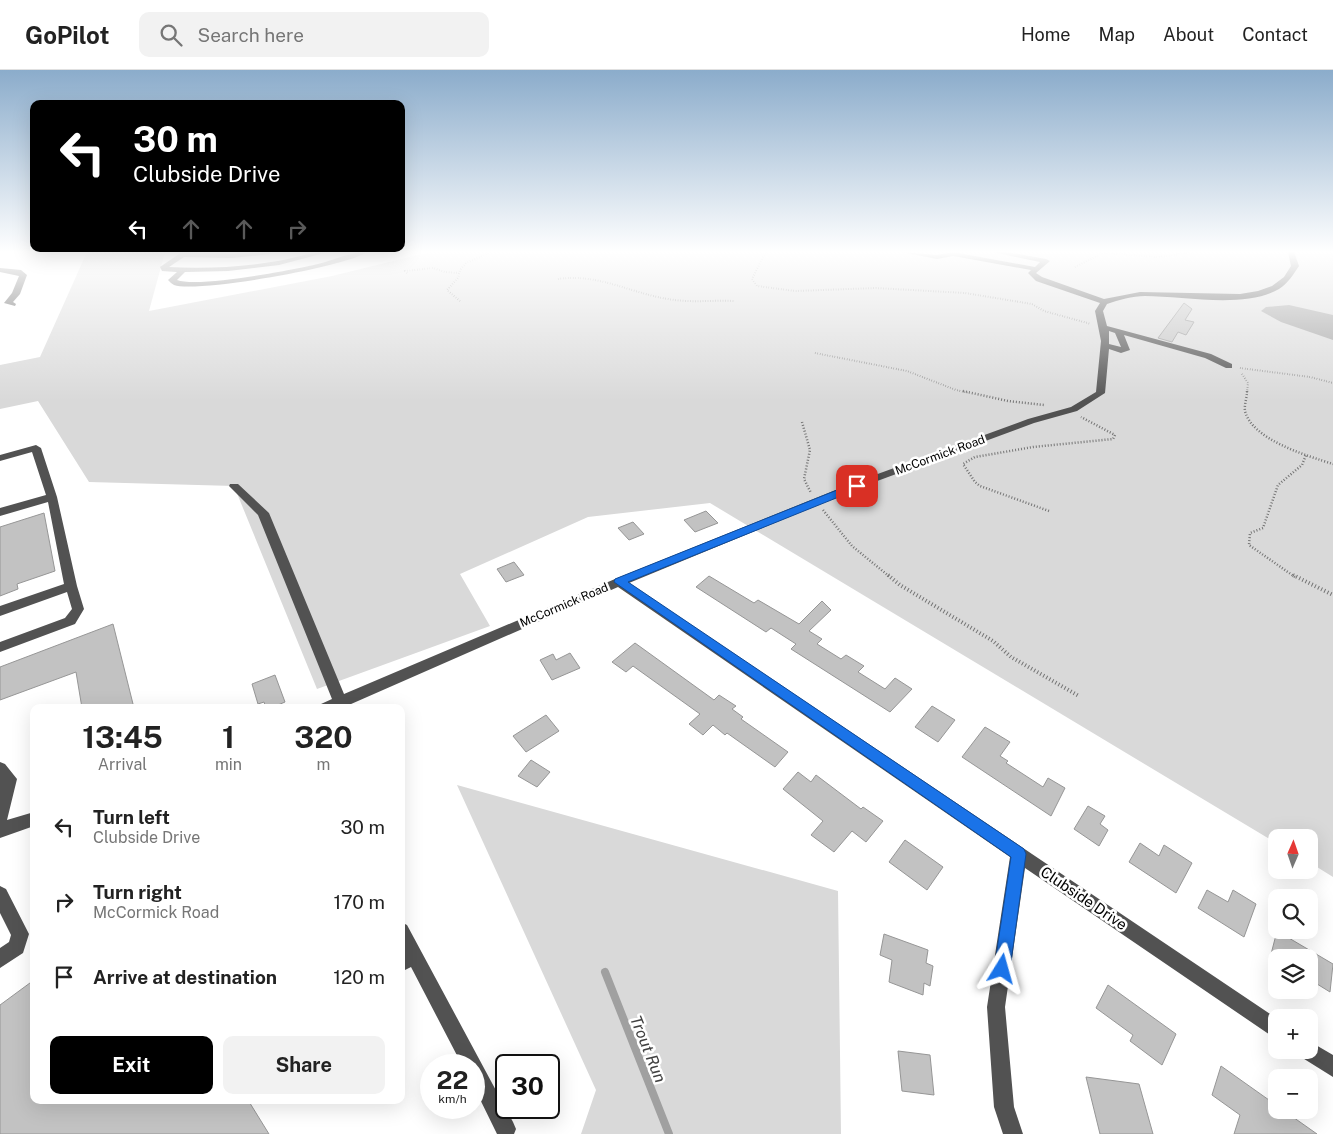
<!DOCTYPE html>
<meta charset="utf-8">
<style>
:root{--surface:#fff;--page:#f2f2f2;--text:#222;--muted:#767676;--line:#e0e0e0;--accent:#000}
body{margin:0;font-family:"Public Sans",sans-serif;background:var(--page);color:var(--text);height:100vh;display:flex;flex-direction:column;font-size:19px;white-space:nowrap}
*{box-sizing:border-box;margin:0}
p{font-size:16px;color:var(--muted)}
.icon{flex:none;width:28px;height:28px;fill:none;stroke:currentColor;stroke-width:2;stroke-linecap:round;stroke-linejoin:round}
.map{position:relative;flex:1;overflow:hidden}
.details{position:absolute;left:30px;top:634px;width:375px;height:400px;display:flex;flex-direction:column;background:var(--surface);border-radius:10px;box-shadow:0 5px 20px #0002}
.details>*{flex:none}
.banner{position:absolute;left:30px;top:30px;width:375px;height:152px;border-radius:10px;box-shadow:0 5px 20px #0002;background:#000;color:#fff;overflow:hidden}
.needle{width:32px;rotate:2deg}
.buttons{position:absolute;left:1268px;top:759px;display:grid;gap:10px}
.buttons a{display:grid;place-items:center;width:50px;height:50px;border-radius:10px;background:var(--surface);box-shadow:0 5px 20px #0002;font-size:25px}
.speed{position:absolute;left:420px;top:984px;display:flex;gap:10px;font-size:25px;font-weight:700;text-align:center}
.speed>*{display:grid;place-content:center;width:65px;height:65px;border-radius:50%;background:var(--surface);box-shadow:0 5px 20px #0002;line-height:1}
.speed small{font-size:12px;font-weight:400}
.speed .limit{border:2px solid #111;border-radius:8px;background:#fff;color:#111}
.pin{position:absolute;display:grid;place-items:center;width:42px;height:42px;color:#fff;margin:-21px;border-radius:10px;box-shadow:0 2px 8px #0006}
.me{position:absolute;width:55px;margin:-28px;rotate:8deg;stroke-linejoin:round;filter:drop-shadow(0 0 4px #0008)}
.turn{display:flex;align-items:center;gap:18px;height:105px;padding:0 20px;font-size:22px}
.turn .icon{width:65px;height:65px;stroke-width:2.5}
.turn b{display:block;font-size:35px;line-height:42px}
.lanes{display:flex;align-items:center;height:48px;padding:0 20px;background:#0003;justify-content:center;gap:25px;direction:ltr}
.lanes .off{opacity:.35}
.eta{display:flex;justify-content:space-evenly;align-items:center;height:85px;text-align:center}
.eta b{font-size:30px;font-weight:700;line-height:35px}
.primary-button{display:flex;gap:10px;margin-top:auto;padding:10px 20px}
.primary-button a{flex:1;height:58px;border-radius:10px;background:var(--accent);color:#fff;font-size:20px;font-weight:700;line-height:58px;text-align:center}
.primary-button a+a{background:var(--page);color:var(--text)}
ul{padding:0;list-style:none}
li{display:flex;align-items:center;gap:15px;height:75px;padding:0 20px}
li div{flex:1}
li b{display:block;font-size:19px}
li em{font-style:normal}
header{display:flex;align-items:center;gap:30px;box-sizing:border-box;height:70px;padding:0 25px;background:var(--surface);border-bottom:1px solid var(--line)}
header strong{font-size:24px}
nav{display:flex;gap:28px;margin-inline-start:auto;font-size:18px}
.search{width:350px;height:45px;background:var(--page);display:flex;align-items:center;gap:12px;box-sizing:border-box;padding:0 18px;border-radius:10px;color:var(--muted);font-size:19px}
.map>svg:first-child{display:block}
</style>
<header>
<strong>GoPilot</strong>
<div class="search"><svg class="icon" aria-label="search" viewBox="0 0 24 24"><circle cx="10" cy="10" r="6"/><path d="M15 15l6 6"/></svg>Search here</div>
<nav><a>Home</a><a>Map</a><a>About</a><a>Contact</a></nav>
</header>
<div class="map">
<svg width="1333" height="1064" viewBox="0 0 1333 1064">
<rect width="100%" height="100%" fill="#fff"/>
<g fill="#d9d9d9">
<path d="M87,182H165L149,241L332,206L430,182H1333V807L1309,792V768H1276V773L710,433L588,447L460,504L490,556L317,619L234,416L89,412L38,331L0,339V295L40,287Z"/>
<path d="M457,715L838,821L841,1064H581L596,1020Z"/>
</g>
<path fill="#a0a0a0" d="M1289,235L1333,245V270L1281,252L1261,241L1266,237Z"/>
<g fill="none" stroke-linecap="round" stroke-linejoin="round">
<path stroke="#a0a0a0" stroke-width="8" d="M605,902L669,1064"/>
</g>
<g fill="#c2c2c2" stroke="#969696">
<path d="M1184,233L1192,239L1185,250L1194,252L1186,265L1178,262L1172,272L1158,268Z"/>
<path d="M706,441L718,453L695,462L684,450Z"/>
<path d="M44,443L55,501L17,514L18,519L0,526V457Z"/>
<path d="M633,452L644,464L629,470L618,458Z"/>
<path d="M514,492L524,505L506,512L497,499Z"/>
<path d="M709,506L754,533L758,530L799,554L822,531L831,540L809,561L822,569L817,574L841,589L846,585L864,596L858,602L885,619L895,608L912,619L890,642L791,579L796,574L771,558L766,562L696,517Z"/>
<path d="M113,554L134,638H82L76,602L0,630V597Z"/>
<path d="M635,573L714,630L719,625L736,636L732,639L743,647L741,649L788,682L775,697L727,663L725,665L713,655L703,665L689,654L700,644L633,596L626,602L612,592Z"/>
<path d="M570,583L580,598L552,610L540,590L553,584L556,590Z"/>
<path d="M275,605L285,632L271,638H266L264,632L258,634L252,614Z"/>
<path d="M932,636L955,650L938,672L915,657Z"/>
<path d="M546,645L559,661L526,682L513,666Z"/>
<path d="M985,657L1010,672L1000,686L1008,691L1006,693L1043,717L1048,708L1065,718L1051,746L962,687Z"/>
<path d="M531,690L550,702L537,717L518,706Z"/>
<path d="M798,702L811,712L816,705L861,739L863,737L883,751L866,772L852,761L834,782L811,765L823,751L783,719Z"/>
<path d="M1088,736L1105,746L1100,754L1108,760L1099,776L1074,759Z"/>
<path d="M905,770L943,797L927,820L889,792Z"/>
<path d="M1140,773L1159,786L1164,775L1192,793L1176,823L1129,792Z"/>
<path d="M1207,820L1228,832L1233,820L1256,834L1244,867L1198,838Z"/>
<path d="M1277,861L1333,894L1330,922L1309,909V888H1270Z"/>
<path d="M884,864L928,880L926,893L933,896L930,916L924,913L923,925L889,912L892,890L880,885Z"/>
<path d="M34,910V1030H248L269,1064H0V935Z"/>
<path d="M1108,915L1176,964L1162,995L1130,971L1133,965L1096,938Z"/>
<path d="M898,981L930,985L934,1025L902,1021Z"/>
<path d="M1221,996L1276,1035V1040H1283L1317,1064H1234L1240,1045L1212,1025Z"/>
<path d="M1086,1007L1139,1014L1153,1064H1100Z"/>
</g>
<g fill="none" stroke-linecap="round" stroke-linejoin="round">
<g stroke="#747474" stroke-width="2" stroke-dasharray="0.5 2" stroke-linecap="butt">
<path d="M768,182L765,183L752,209L757,216L795,221L876,218L965,223L1032,234L1044,241L1091,254"/>
<path d="M1075,197L1103,183L1159,187L1194,182"/>
<path d="M407,203L405,201L433,198L445,202L459,203"/>
<path d="M558,209C598,203 630,223 668,229C690,233 712,230 734,231"/>
<path d="M460,231L447,220L458,208L460,200L466,193L492,182"/>
<path d="M815,283L907,301L956,320L969,323"/>
<path d="M1240,298L1310,307L1333,313"/>
<path d="M1242,304L1248,313L1247,323"/>
</g>
<g stroke="#747474" stroke-width="2.5" stroke-dasharray="1 2" stroke-linecap="butt">
<path d="M963,321L1008,331L1044,335"/>
<path d="M1247,321C1247,328 1244,335 1245,341C1252,370 1308,386 1333,394"/>
<path d="M802,352L810,380L804,409L811,423"/>
<path d="M823,440L852,476L890,507"/>
<path d="M1049,441L980,416L975,412L963,394L975,387L1033,377L1113,369L1115,365L1081,347"/>
<path d="M1295,507L1249,475L1250,463L1263,458L1278,415L1302,395L1306,385"/>
</g>
<g stroke="#747474" stroke-width="4" stroke-dasharray="1 2.5" stroke-linecap="butt">
<path d="M888,505L900,515L993,571L1011,587L1079,626"/>
<path d="M1293,505L1333,525"/>
</g>
<g fill="#525252" fill-rule="evenodd">
<path d="M182,182L232,184L274,182L270,184L232,188L184,187L169,197C205,199 242,197 278,191C295,188 310,182 328,182L279,195L228,201L185,202L177,210C199,218 292,200 318,194C334,190 350,182 367,182C346,197 197,223 174,215C172,214 170,212 168,210L177,202L162,201L160,197Z"/>
<path d="M901,182L937,185L953,182L1035,197L1040,192L992,182H1007L1046,189L1050,191L1036,203L1042,207L1104,229L1140,222L1240,224L1258,221L1272,216L1284,207L1291,196L1288,182H1294L1299,196C1293,205 1288,213 1279,219C1245,239 1183,226 1145,226C1132,226 1119,230 1107,234L1103,241L1107,256L1211,284L1232,294V298H1226L1205,288L1124,265L1130,280L1121,283L1109,279L1105,323L1077,341L1034,353L861,417L629,513L1276,948V969L1025,798L1005,937L1014,1037L1023,1064H1003L994,1037L987,937L1010,787L618,517L342,638H319L321,634L332,629L258,445L229,416L230,414H238L269,443L344,624L615,509L853,413L1028,349L1071,337L1096,322L1101,271L1095,241L1100,233L1036,211L1028,203L1031,200L953,186L937,189ZM1109,261L1115,263L1121,277L1109,274Z"/>
<path d="M0,198L21,200L27,205L20,224L13,232L16,234L15,236L4,233L12,223L19,206L0,202Z"/>
<path d="M36,375L41,378L57,427L77,516L84,539L75,554L0,582V572L65,548L72,539L67,522L0,546V536L64,514L48,432L0,446V438L46,425L32,382L0,391V385Z"/>
<path d="M0,692L5,694L17,709L7,750L34,742V756L0,768Z"/>
<path d="M0,816L6,819L29,864L23,883L0,898V878L9,872L11,865L0,843Z"/>
<path d="M401,852L407,855L513,1052L516,1059L514,1064H497L474,1017V995H462L411,897L401,902Z"/>
<path d="M1309,971L1333,985V1007L1301,987L1298,980H1309Z"/>
</g>
</g>
<linearGradient id="sky" x2="0" y2="1"><stop stop-color="#8baccb"/><stop offset="0.55" stop-color="#fff"/><stop offset="1" stop-color="#fff" stop-opacity="0"/></linearGradient>
<rect width="1333" height="331" fill="url(#sky)"/>
<path fill="#1a73e8" stroke="#114b97" d="M857,412L861,413V418L628,512L1024,779L1026,784L1010,899L1008,905L1002,907L996,905L994,899L1011,787L614,512L615,509Z"/>
<g text-anchor="middle" dominant-baseline="central" stroke-width="5" stroke-linejoin="round" paint-order="stroke">
<g font-size="12" fill="#000" stroke="#fff">
<text transform="translate(940 385) rotate(-20)">McCormick Road</text>
<text transform="translate(564 535) rotate(-23)">McCormick Road</text>
</g>
<g font-size="15" fill="#000" stroke="#fff">
<text transform="translate(1084 828) rotate(34)">Clubside Drive</text>
</g>
<g font-size="16" font-style="italic" fill="#414141" stroke="#fff">
<text transform="translate(648 979) rotate(68)">Trout Run</text>
</g>
</g>
</svg>
<div class="buttons">
<a><svg class="needle" viewBox="-14 -14 28 28"><path d="M0-13l5 13h-10z" fill="#e53935"/><path d="M0 13l5-13h-10z" fill="#767676"/></svg></a>
<a><svg class="icon" aria-label="search" viewBox="0 0 24 24"><circle cx="10" cy="10" r="6"/><path d="M15 15l6 6"/></svg></a>
<a><svg class="icon" aria-label="layers" viewBox="0 0 24 24"><path d="M12 4l9 5-9 5-9-5zM3 14l9 5 9-5"/></svg></a>
<a>+</a>
<a>−</a>
</div>
<div class="speed"><div>22<small>km/h</small></div><div class="limit">30</div></div>
<div class="pin" style="left:857px;top:416px;background:#d93025"><svg class="icon" aria-label="arrive" viewBox="0 0 24 24"><path d="M6 21V4h12l-3 4 3 4H6"/></svg></div>
<svg class="me" style="left:1002px;top:899px" viewBox="-20 -20 40 40"><path d="M0-17L14 15 0 8-14 15z" fill="#1a73e8" stroke="#fff" stroke-width="4"/></svg>
<div class="banner">
<div class="turn"><svg class="icon" aria-label="left" viewBox="0 0 24 24"><path d="M17 20v-9H6M10 6l-5 5 5 5"/></svg><div><b>30 m</b>Clubside Drive</div></div>
<div class="lanes"><svg class="icon" aria-label="left" viewBox="0 0 24 24"><path d="M17 20v-9H6M10 6l-5 5 5 5"/></svg><svg class="icon off" aria-label="ahead" viewBox="0 0 24 24"><path d="M12 20V5M6 11l6-6 6 6"/></svg><svg class="icon off" aria-label="ahead" viewBox="0 0 24 24"><path d="M12 20V5M6 11l6-6 6 6"/></svg><svg class="icon off" aria-label="right" viewBox="0 0 24 24"><path d="M7 20v-9h11M14 6l5 5-5 5"/></svg></div>
</div>
<section class="details">
<div class="eta">
<div><b>13:45</b><p>Arrival</p></div>
<div><b>1</b><p>min</p></div>
<div><b>320</b><p>m</p></div>
</div>
<ul>
<li><svg class="icon" aria-label="left" viewBox="0 0 24 24"><path d="M17 20v-9H6M10 6l-5 5 5 5"/></svg><div><b>Turn left</b><p>Clubside Drive</p></div><em>30 m</em></li>
<li><svg class="icon" aria-label="right" viewBox="0 0 24 24"><path d="M7 20v-9h11M14 6l5 5-5 5"/></svg><div><b>Turn right</b><p>McCormick Road</p></div><em>170 m</em></li>
<li><svg class="icon" aria-label="arrive" viewBox="0 0 24 24"><path d="M6 21V4h12l-3 4 3 4H6"/></svg><div><b>Arrive at destination</b></div><em>120 m</em></li>
</ul>
<div class="primary-button"><a>Exit</a><a>Share</a></div>
</section>
</div>
